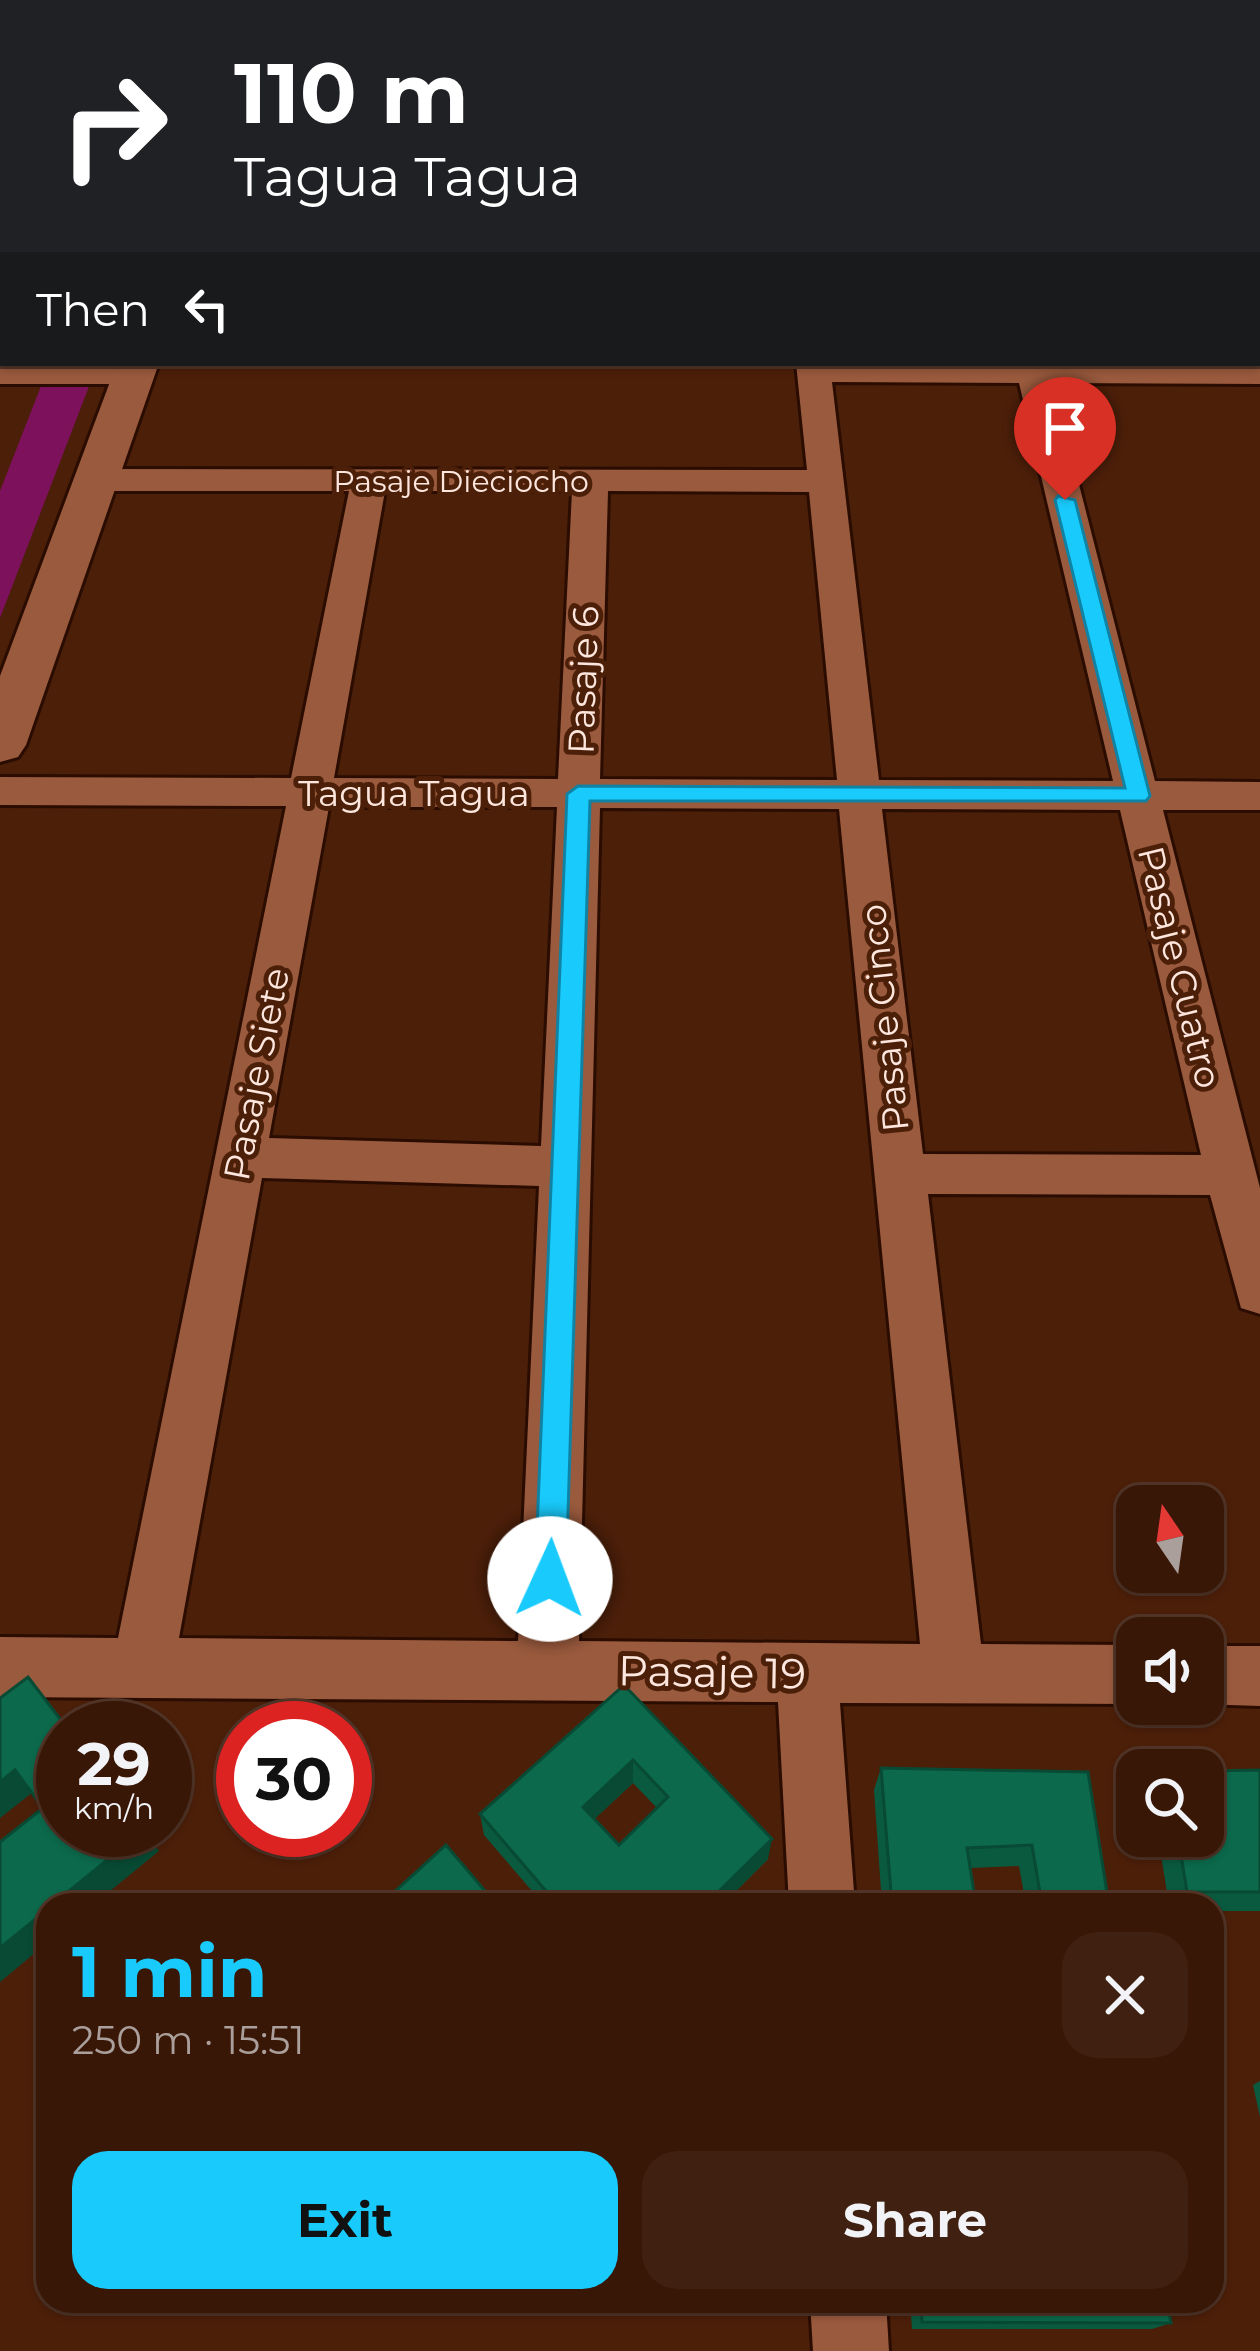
<!DOCTYPE html>
<meta charset="utf-8">
<style>
:root{--surface:#391707;--page:#402011;--text:#f1f3f6;--muted:#ab9f9b;--line:#533628;--accent:#19cafc}
body{margin:0;font-family:Montserrat,sans-serif;background:var(--page);color:var(--text);height:100vh;display:flex;flex-direction:column;font-size:45px;white-space:nowrap}
*{box-sizing:border-box;margin:0}
p{font-size:39px;color:var(--muted)}
.icon{flex:none;width:66px;height:66px;fill:none;stroke:currentColor;stroke-width:2;stroke-linecap:round;stroke-linejoin:round}
.map{position:relative;flex:1;overflow:hidden}
.panel{position:absolute;left:36px;top:1893px;width:1188px;height:420px;display:flex;flex-direction:column;background:var(--surface);border-radius:36px;box-shadow:0 3px 9px #0004,0 0 0 3px var(--line)}
.panel>*{flex:none}
.hud{position:absolute;left:0px;top:0px;width:1260px;height:366px;box-shadow:0 3px 9px #0004,0 0 0 3px var(--line);background:#202124;color:#fff;overflow:hidden}
.needle{width:78px;rotate:347deg}
.fabs{position:absolute;left:1116px;top:1485px;display:grid;gap:24px}
.fabs a{display:grid;place-items:center;width:108px;height:108px;border-radius:24px;background:var(--surface);box-shadow:0 3px 9px #0004,0 0 0 3px var(--line);font-size:60px}
.speed{position:absolute;left:36px;top:1701px;display:flex;gap:24px;font-size:60px;font-weight:700;text-align:center}
.speed>*{display:grid;place-content:center;width:156px;height:156px;border-radius:50%;background:var(--surface);box-shadow:0 3px 9px #0004,0 0 0 3px var(--line);line-height:1}
.speed small{font-size:30px;font-weight:400}
.speed .limit{border:18px solid #d22;background:#fff;color:#111}
.pin{position:absolute;display:grid;place-items:center;width:102px;height:102px;color:#fff;margin:-123px -51px;border-radius:50% 50% 50% 0;rotate:-45deg;box-shadow:0 0 12px #0007}
.pin .icon{rotate:45deg}
.me{position:absolute;width:132px;margin:-66px;rotate:2deg;stroke-linejoin:round;filter:drop-shadow(0 0 9px #0008)}
.turn{display:flex;align-items:center;gap:42px;height:252px;padding:0 36px;font-size:54px}
.turn .icon{width:156px;height:156px;stroke-width:2.5}
.turn b{display:block;font-size:84px;line-height:102px}
.then{display:flex;align-items:center;height:114px;padding:0 36px;background:#0003;gap:24px;font-size:45px}
.round{display:grid;place-items:center;flex:none;width:126px;height:126px;border-radius:36px;background:var(--page)}
.head{display:flex;align-items:center;justify-content:space-between;height:204px;padding:0 36px}
h1{font-size:72px;font-weight:700;line-height:90px;color:var(--accent)}
.action{display:flex;gap:24px;margin-top:auto;padding:24px 36px}
.action a{flex:1;height:138px;border-radius:36px;background:var(--accent);color:#111;font-size:48px;font-weight:700;line-height:138px;text-align:center}
.action a+a{background:var(--page);color:var(--text)}
.map>svg:first-child{display:block}
</style>
<div class="map">
<svg width="1260" height="2351" viewBox="0 0 1260 2351">
<rect width="100%" height="100%" fill="#4c1f09"/>
<path fill="#7d115c" d="M50,363H98L0,618V491Z"/>
<g fill="none" stroke-linecap="round" stroke-linejoin="round">
<g stroke="#2a0c01" stroke-width="6">
<g id="minor">
<path d="M528,0H554L527,3Z"/>
<rect x="786" y="0" width="26" height="3"/>
<path d="M1108,0H1134L1135,3H1109Z"/>
<path d="M796,363L1260,364V384L1053,383L1155,781L1260,782V810H1163L1260,1188V1314L1241,1308L1210,1195L928,1194L981,1644L1137,1645L1139,1704L840,1703L855,1905H789L778,1702L0,1697V1637L118,1638L286,806L0,805V777L291,778L349,491H95L82,488L77,480L82,472L95,469L807,470ZM832,382L1019,383L1113,781L879,780ZM385,491H572L558,779L334,778ZM608,491L809,492L837,780L600,779ZM329,807H557L541,1146L269,1138ZM600,808L839,809L920,1644L579,1641ZM882,809L1120,810L1201,1155L923,1154ZM262,1178L539,1186L518,1641L179,1638Z"/>
<path d="M0,364H134L151,374L134,384H0Z"/>
<path d="M1203,1646H1260V1706L1198,1704H1203Z"/>
<path d="M810,2301H886L889,2351H813Z"/>
</g>
</g>
<g stroke="#2a0c01" stroke-width="6">
<g id="tertiary">
<path d="M249,0H281L248,3Z"/>
<path d="M117,363H159L26,745L18,757L0,762V676Z"/>
</g>
</g>
<g stroke="#2a0c01" stroke-width="6">
<g id="secondary">
<rect x="0" y="48" width="3" height="20"/>
<rect x="1257" y="54" width="3" height="21"/>
</g>
</g>
<use href="#minor" fill="#9a5a3d" fill-rule="evenodd"/>
<use href="#tertiary" fill="#9a5a3d" fill-rule="evenodd"/>
<use href="#secondary" fill="#a46346" fill-rule="evenodd"/>
</g>
<g fill="#0a5a40" fill-rule="evenodd">
<path d="M298,0H381L380,3H297Z"/>
<rect x="1257" y="5" width="3" height="40"/>
<path d="M624,1685L768,1859L722,1905H544L484,1835L480,1814ZM633,1783L657,1808L619,1845L594,1819Z"/>
<path d="M881,1768L1088,1772L1109,1905H1026L1019,1866L970,1868L976,1905H882L874,1790Z"/>
<path d="M1260,1770V1911H1212V1905H1169L1158,1836H1203Z"/>
<path d="M1260,2081V2117L1253,2085Z"/>
<path d="M910,2301H1167L1171,2323L1152,2329H912Z"/>
</g>
<g fill="#084a34">
<path d="M633,1760V1783L585,1828L583,1807Z"/>
<path d="M15,1770L33,1792L0,1818V1782Z"/>
<path d="M144,1830L159,1851L93,1905H52Z"/>
<path d="M772,1839L768,1859L722,1905H705Z"/>
<path d="M48,1909V1942L0,1982V1948Z"/>
</g>
<g fill="#0c694b" stroke="#084a34" stroke-width="3" fill-rule="evenodd">
<path d="M1101,2V3H1005Z"/>
<rect x="1257" y="5" width="3" height="19"/>
<path d="M28,1677L67,1728H63V1830H144L52,1905H48V1909L0,1948V1842L43,1808L15,1770L0,1782V1698Z"/>
<path d="M624,1685L772,1839L705,1905H558L480,1814ZM633,1760L668,1797L619,1845L583,1807Z"/>
<path d="M881,1768L1088,1772L1109,1905H1042L1032,1845L967,1848L976,1905H892Z"/>
<path d="M1260,1770V1892H1187L1178,1836H1203V1771Z"/>
<path d="M446,1845L497,1905H380Z"/>
<path d="M921,2301H1167L1171,2323L922,2322Z"/>
</g>
<path fill="#19cafc" stroke="#1083a4" stroke-width="3" d="M1058,496L1075,500L1150,796L1146,801H590L566,1579L562,1589L550,1594L539,1589L535,1579L567,794L578,786L1125,788L1055,500Z"/>
<g text-anchor="middle" dominant-baseline="central" stroke-width="10" stroke-linejoin="round" paint-order="stroke">
<g font-size="30" fill="#fde6dd" stroke="#4c1f09">
<text x="461" y="481">Pasaje Dieciocho</text>
</g>
<g font-size="36" fill="#fde6dd" stroke="#4c1f09">
<text transform="translate(583 680) rotate(-88)">Pasaje 6</text>
<text x="414" y="793">Tagua Tagua</text>
<text transform="translate(1180 967) rotate(76)">Pasaje Cuatro</text>
<text transform="translate(884 1018) rotate(-96)">Pasaje Cinco</text>
<text transform="translate(256 1074) rotate(-79)">Pasaje Siete</text>
</g>
<g font-size="42" fill="#fde6dd" stroke="#4c1f09">
<text transform="translate(712 1672) rotate(1)">Pasaje 19</text>
</g>
</g>
</svg>
<div class="fabs">
<a><svg class="needle" viewBox="-14 -14 28 28"><path d="M0-13l5 13h-10z" fill="#e53935"/><path d="M0 13l5-13h-10z" fill="#ab9f9b"/></svg></a>
<a><svg class="icon" aria-label="sound" viewBox="0 0 24 24"><path d="M4 9h4l5-4v14l-5-4H4zM17 9q2 3 0 6"/></svg></a>
<a><svg class="icon" aria-label="search" viewBox="0 0 24 24"><circle cx="10" cy="10" r="6"/><path d="M15 15l6 6"/></svg></a>
</div>
<div class="speed"><div>29<small>km/h</small></div><div class="limit">30</div></div>
<div class="pin" style="left:1065px;top:500px;background:#d93025"><svg class="icon" aria-label="arrive" viewBox="0 0 24 24"><path d="M6 21V4h12l-3 4 3 4H6"/></svg></div>
<svg class="me" style="left:550px;top:1579px" viewBox="-20 -20 40 40"><circle r="19" fill="#fff"/><path d="M0-13L10 11 0 6-10 11z" fill="#19cafc"/></svg>
<div class="hud">
<div class="turn"><svg class="icon" aria-label="right" viewBox="0 0 24 24"><path d="M7 20v-9h11M14 6l5 5-5 5"/></svg><div><b>110 m</b>Tagua Tagua</div></div>
<div class="then">Then<svg class="icon" aria-label="left" viewBox="0 0 24 24"><path d="M17 20v-9H6M10 6l-5 5 5 5"/></svg></div>
</div>
<section class="panel">
<div class="head"><div><h1>1 min</h1><p>250 m · 15:51</p></div><a class="round"><svg class="icon" aria-label="close" viewBox="0 0 24 24"><path d="M6 6l12 12M18 6L6 18"/></svg></a></div>
<div class="action"><a>Exit</a><a>Share</a></div>
</section>
</div>
